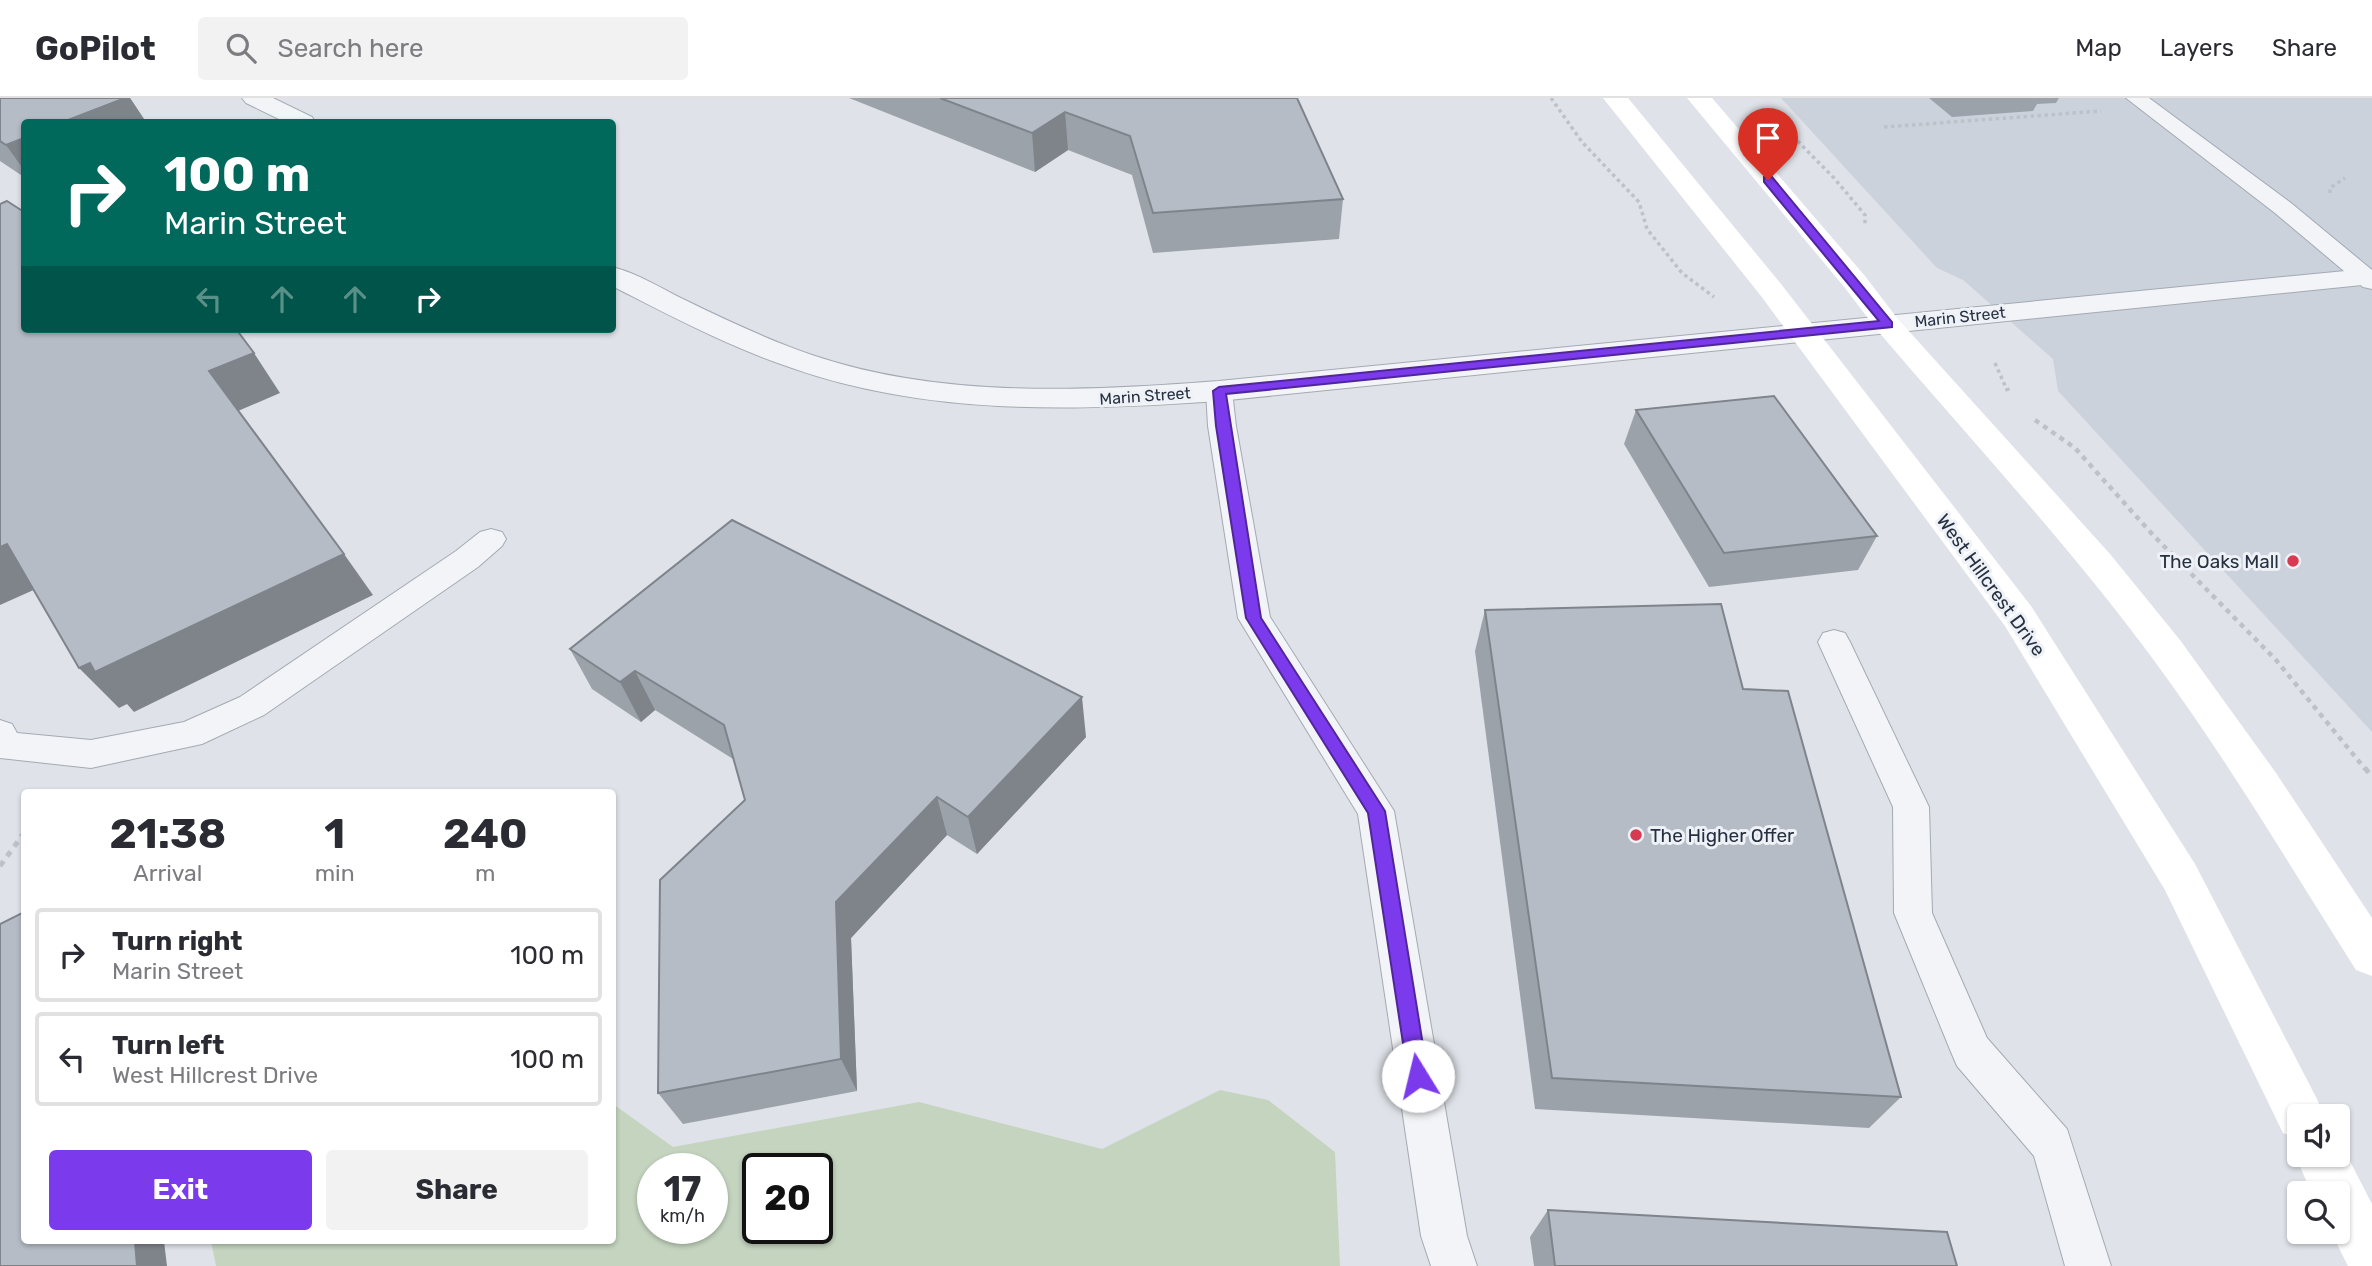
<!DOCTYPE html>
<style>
:root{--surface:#fff;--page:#f2f2f3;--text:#2b2b33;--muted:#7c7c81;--line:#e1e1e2;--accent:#7c3aed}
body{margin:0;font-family:Rubik,sans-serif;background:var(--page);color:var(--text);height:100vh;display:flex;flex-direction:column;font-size:26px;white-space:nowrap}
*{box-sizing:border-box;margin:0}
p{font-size:23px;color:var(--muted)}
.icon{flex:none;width:38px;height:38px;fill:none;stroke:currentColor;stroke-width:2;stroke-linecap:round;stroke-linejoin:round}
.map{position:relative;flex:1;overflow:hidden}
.panel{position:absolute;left:21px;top:691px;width:595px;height:455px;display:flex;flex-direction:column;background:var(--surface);border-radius:7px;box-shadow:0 2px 5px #0004}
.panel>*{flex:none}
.banner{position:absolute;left:21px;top:21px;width:595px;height:214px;border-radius:7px;box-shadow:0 2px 5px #0004;background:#00695c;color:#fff;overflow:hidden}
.controls{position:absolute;left:2287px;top:1006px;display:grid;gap:14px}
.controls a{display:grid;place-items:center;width:63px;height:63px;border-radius:7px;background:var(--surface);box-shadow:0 2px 5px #0004;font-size:35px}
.speed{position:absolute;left:637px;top:1055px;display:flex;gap:14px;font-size:35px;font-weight:700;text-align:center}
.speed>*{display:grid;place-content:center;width:91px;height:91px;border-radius:50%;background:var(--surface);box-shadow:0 2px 5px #0004;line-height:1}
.speed small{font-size:18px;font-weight:400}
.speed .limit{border:4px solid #111;border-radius:10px;background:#fff;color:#111}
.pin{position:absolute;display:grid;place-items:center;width:60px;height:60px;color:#fff;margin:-72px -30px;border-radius:50% 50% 50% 0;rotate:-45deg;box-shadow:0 0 7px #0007}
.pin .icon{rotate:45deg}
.me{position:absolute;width:77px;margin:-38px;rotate:351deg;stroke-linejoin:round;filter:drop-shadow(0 0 5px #0008)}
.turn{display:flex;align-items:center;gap:24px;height:147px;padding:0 28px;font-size:32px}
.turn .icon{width:91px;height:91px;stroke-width:2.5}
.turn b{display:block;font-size:49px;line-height:60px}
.lanes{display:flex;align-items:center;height:66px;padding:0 28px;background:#0003;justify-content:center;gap:35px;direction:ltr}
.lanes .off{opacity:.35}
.eta{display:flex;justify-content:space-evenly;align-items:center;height:119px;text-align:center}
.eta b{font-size:42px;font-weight:700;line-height:49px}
.primary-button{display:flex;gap:14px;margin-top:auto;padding:14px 28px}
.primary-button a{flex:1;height:80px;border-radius:7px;background:var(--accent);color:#fff;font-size:28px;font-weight:700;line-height:80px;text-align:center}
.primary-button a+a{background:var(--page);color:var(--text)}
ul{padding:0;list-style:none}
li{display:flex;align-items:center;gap:21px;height:94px;margin:0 14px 10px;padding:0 14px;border:4px solid var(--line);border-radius:7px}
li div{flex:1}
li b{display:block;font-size:26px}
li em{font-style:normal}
header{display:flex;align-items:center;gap:42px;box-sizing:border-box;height:98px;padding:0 35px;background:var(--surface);border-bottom:2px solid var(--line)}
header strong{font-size:33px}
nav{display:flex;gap:38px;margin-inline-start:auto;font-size:24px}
.search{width:490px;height:63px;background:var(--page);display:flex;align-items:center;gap:18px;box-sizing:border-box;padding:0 24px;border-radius:7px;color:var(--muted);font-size:26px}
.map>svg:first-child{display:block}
</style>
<header>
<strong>GoPilot</strong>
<div class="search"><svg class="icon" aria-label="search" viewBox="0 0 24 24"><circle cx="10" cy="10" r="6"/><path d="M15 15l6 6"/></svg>Search here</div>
<nav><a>Map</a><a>Layers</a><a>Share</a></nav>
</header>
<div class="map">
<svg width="2372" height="1168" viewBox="0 0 2372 1168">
<rect width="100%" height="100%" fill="#dfe3e9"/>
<path fill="#ccd2db" d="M1781,0H2372V634L2058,293L2053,261L1963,182L1937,170Z"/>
<path fill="#c4d4bf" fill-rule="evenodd" d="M1220,992L1268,1002L1335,1054L1340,1168H216L211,1143H612L613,1006L673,1049L919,1004L1102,1051ZM653,1071H712V1130H653ZM758,1071H817V1130H758Z"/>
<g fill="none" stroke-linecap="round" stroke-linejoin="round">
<g stroke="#a4aab3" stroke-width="2">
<g id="service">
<path d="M2126,0H2149L2291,105L2372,172V191L2363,189L2275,115Z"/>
<path d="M1219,285L1229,287L1232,293L1236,328L1270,519L1394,713L1467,1138L1477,1168H1431L1421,1138L1358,716L1238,520L1208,328L1206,293L1209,287Z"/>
<path d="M491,431L502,434L506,441L502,448L478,469L264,617L202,646L91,670L0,660V622L12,626L17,635L91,642L184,624L240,599L456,453L480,434Z"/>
<path d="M1834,532L1845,535L1850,544L1929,709L1932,815L1987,940L2067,1031L2111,1168H2065L2034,1058L1957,968L1951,954L1894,815L1893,709L1818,544L1823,535Z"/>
</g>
</g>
<g stroke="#a4aab3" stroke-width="2">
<g id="minor">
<path d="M242,0H273L312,19L315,24H285L246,5Z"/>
<path d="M612,169C638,175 662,191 685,202C726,222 768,242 812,257C942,301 1085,293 1219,283L2366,171L2372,172V186L1219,303C1076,313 929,318 792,270C729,249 671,218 612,188Z"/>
</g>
</g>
<g stroke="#bdc1c8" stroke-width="3.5" stroke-dasharray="3.5 3.5" stroke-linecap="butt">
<path d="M1551,0L1582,44L1639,104L1647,131L1682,175L1714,199"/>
<path d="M1773,18L1834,80L1865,117V127"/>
<path d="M1884,29L2101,13"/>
<path d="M2330,95V90L2345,80"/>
<path d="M1995,265L2007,292"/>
</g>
<g stroke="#bdc1c8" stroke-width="4.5" stroke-dasharray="5 5" stroke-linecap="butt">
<path d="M2007,290L2008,293"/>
<path d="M2035,322L2075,350L2153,437L2276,562L2366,672"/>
</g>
<g stroke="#bdc1c8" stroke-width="5" stroke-dasharray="6 6" stroke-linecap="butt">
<path d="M2365,670L2372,679"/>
<path d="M0,768L24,735"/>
</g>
<use href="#service" fill="#f2f4f7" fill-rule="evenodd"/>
<use href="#minor" fill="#f2f4f7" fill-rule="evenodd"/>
<g fill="#fff" fill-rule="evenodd">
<path d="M1603,0H1628L1781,186L2031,508L2195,766L2317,1001L2324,1018H2300V1042L2283,1035L2165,792L2005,528L1761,198Z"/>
<path d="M1687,0H1712L1865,178L1897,220L2110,456L2180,542L2276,675L2372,820V878L2356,872C2290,768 2227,661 2153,561C2068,446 1970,341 1877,232L1845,190Z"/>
<path d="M2338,1040L2372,1106V1168H2348L2331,1134H2338V1096H2312L2295,1057L2300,1046V1057H2338Z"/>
</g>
</g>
<g fill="#9ca2aa">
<path d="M0,0H130L146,24H24V79L0,63Z"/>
<path d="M849,0H1297L1343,101L1339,141L1153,155L1132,77L1068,52L1035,74Z"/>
<path d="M1929,0H2059L2056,5L2037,6L2033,13L1952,19Z"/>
<path d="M1636,312L1877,438L1858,472L1709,489L1624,346Z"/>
<path d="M1485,512L1743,591L1901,999L1869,1030L1535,1011L1475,553Z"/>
<path d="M570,551L1086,639L977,756L947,737L851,840L857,993L683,1026L658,995L745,702L733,661L655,612L641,624L592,591Z"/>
<path d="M1548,1112L1957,1168H1534L1530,1139Z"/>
</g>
<g fill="#7f848b">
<path d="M125,0H130L146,24H63Z"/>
<path d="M1065,14L1068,52L1035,74L1032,35Z"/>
<path d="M24,40V72L6,47Z"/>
<path d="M254,255L280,295L238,313L209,273Z"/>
<path d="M7,446L47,486L0,507V449Z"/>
<path d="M344,456L373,497L134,614L127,606L119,610L79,570Z"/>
<path d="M635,573L655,612L641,624L620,584Z"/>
<path d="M1082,599L1086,639L977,756L968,719Z"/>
<path d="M937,699L947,737L851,840L857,993L841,961L836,804Z"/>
<path d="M135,1143H164L167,1168H137Z"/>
</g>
<g fill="#b5bcc6" stroke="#7f848b" stroke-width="2">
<path d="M0,0H125L63,24H24V40L6,47L0,43Z"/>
<path d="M940,0H1297L1343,101L1153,115L1130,38L1065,14L1032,35Z"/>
<path d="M7,103L24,114V231H236L254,255L209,273L344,456L95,574L90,565L79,570L7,446L0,449V106Z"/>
<path d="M1774,298L1877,438L1724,455L1636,312Z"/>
<path d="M732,422L1082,599L968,719L937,699L836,804L841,961L658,995L660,782L745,702L724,627L635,573L620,584L570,551Z"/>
<path d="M1721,506L1743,591L1788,593L1901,999L1552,980L1485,512Z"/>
<path d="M24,814V1143H135L137,1168H0V826Z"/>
<path d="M1548,1112L1947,1134L1957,1168H1555Z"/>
</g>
<path fill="#7c3aed" stroke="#51269a" stroke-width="2" d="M1764,79H1772L1892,224V229L1226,296L1261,520L1385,713L1428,978L1425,985L1418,988L1411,985L1408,978L1368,715L1246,520L1216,328L1213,293L1219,289L1879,223L1764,84Z"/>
<g fill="#d83a52" stroke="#eef2f7" stroke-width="2.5">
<circle cx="2293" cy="463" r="7"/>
<circle cx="1636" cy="737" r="7"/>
</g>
<g text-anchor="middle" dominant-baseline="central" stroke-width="6" stroke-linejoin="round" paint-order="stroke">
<g font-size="16" fill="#263041" stroke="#eef2f7">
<text transform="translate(1960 219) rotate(-6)">Marin Street</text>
<text transform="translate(1145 298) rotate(-4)">Marin Street</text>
</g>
<g font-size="19" fill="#263041" stroke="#eef2f7" text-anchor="end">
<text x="2279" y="463">The Oaks Mall</text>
<text x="1650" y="737" text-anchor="start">The Higher Offer</text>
</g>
<g font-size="19" fill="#263041" stroke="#eef2f7">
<text transform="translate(1991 487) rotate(54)">West Hillcrest Drive</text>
</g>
</g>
</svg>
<div class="controls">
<a><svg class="icon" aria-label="sound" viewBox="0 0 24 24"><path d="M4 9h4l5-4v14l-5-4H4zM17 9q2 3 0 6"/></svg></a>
<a><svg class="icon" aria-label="search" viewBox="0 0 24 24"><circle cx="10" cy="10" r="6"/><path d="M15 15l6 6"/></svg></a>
</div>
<div class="speed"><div>17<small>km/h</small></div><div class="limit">20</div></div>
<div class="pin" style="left:1768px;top:82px;background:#d93025"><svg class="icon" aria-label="arrive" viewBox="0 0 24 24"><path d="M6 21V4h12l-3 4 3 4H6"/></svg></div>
<svg class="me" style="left:1418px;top:978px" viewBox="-20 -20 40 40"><circle r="19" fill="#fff"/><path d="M0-13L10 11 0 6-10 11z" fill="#7c3aed"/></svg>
<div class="banner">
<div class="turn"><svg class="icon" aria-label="right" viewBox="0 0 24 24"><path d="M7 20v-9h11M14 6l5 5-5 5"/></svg><div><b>100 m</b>Marin Street</div></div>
<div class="lanes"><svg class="icon off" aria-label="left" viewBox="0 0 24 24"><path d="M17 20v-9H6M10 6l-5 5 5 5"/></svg><svg class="icon off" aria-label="ahead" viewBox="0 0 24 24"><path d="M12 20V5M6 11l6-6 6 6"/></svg><svg class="icon off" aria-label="ahead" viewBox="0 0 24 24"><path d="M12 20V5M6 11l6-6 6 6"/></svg><svg class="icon" aria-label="right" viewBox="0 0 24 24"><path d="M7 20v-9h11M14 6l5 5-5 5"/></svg></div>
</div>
<section class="panel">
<div class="eta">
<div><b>21:38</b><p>Arrival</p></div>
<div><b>1</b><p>min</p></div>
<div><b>240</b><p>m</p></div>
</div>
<ul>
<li><svg class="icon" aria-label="right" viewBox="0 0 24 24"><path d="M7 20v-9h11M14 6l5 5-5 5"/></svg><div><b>Turn right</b><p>Marin Street</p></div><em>100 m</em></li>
<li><svg class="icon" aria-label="left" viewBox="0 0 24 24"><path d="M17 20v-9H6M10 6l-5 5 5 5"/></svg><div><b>Turn left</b><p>West Hillcrest Drive</p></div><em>100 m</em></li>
</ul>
<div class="primary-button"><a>Exit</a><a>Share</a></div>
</section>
</div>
